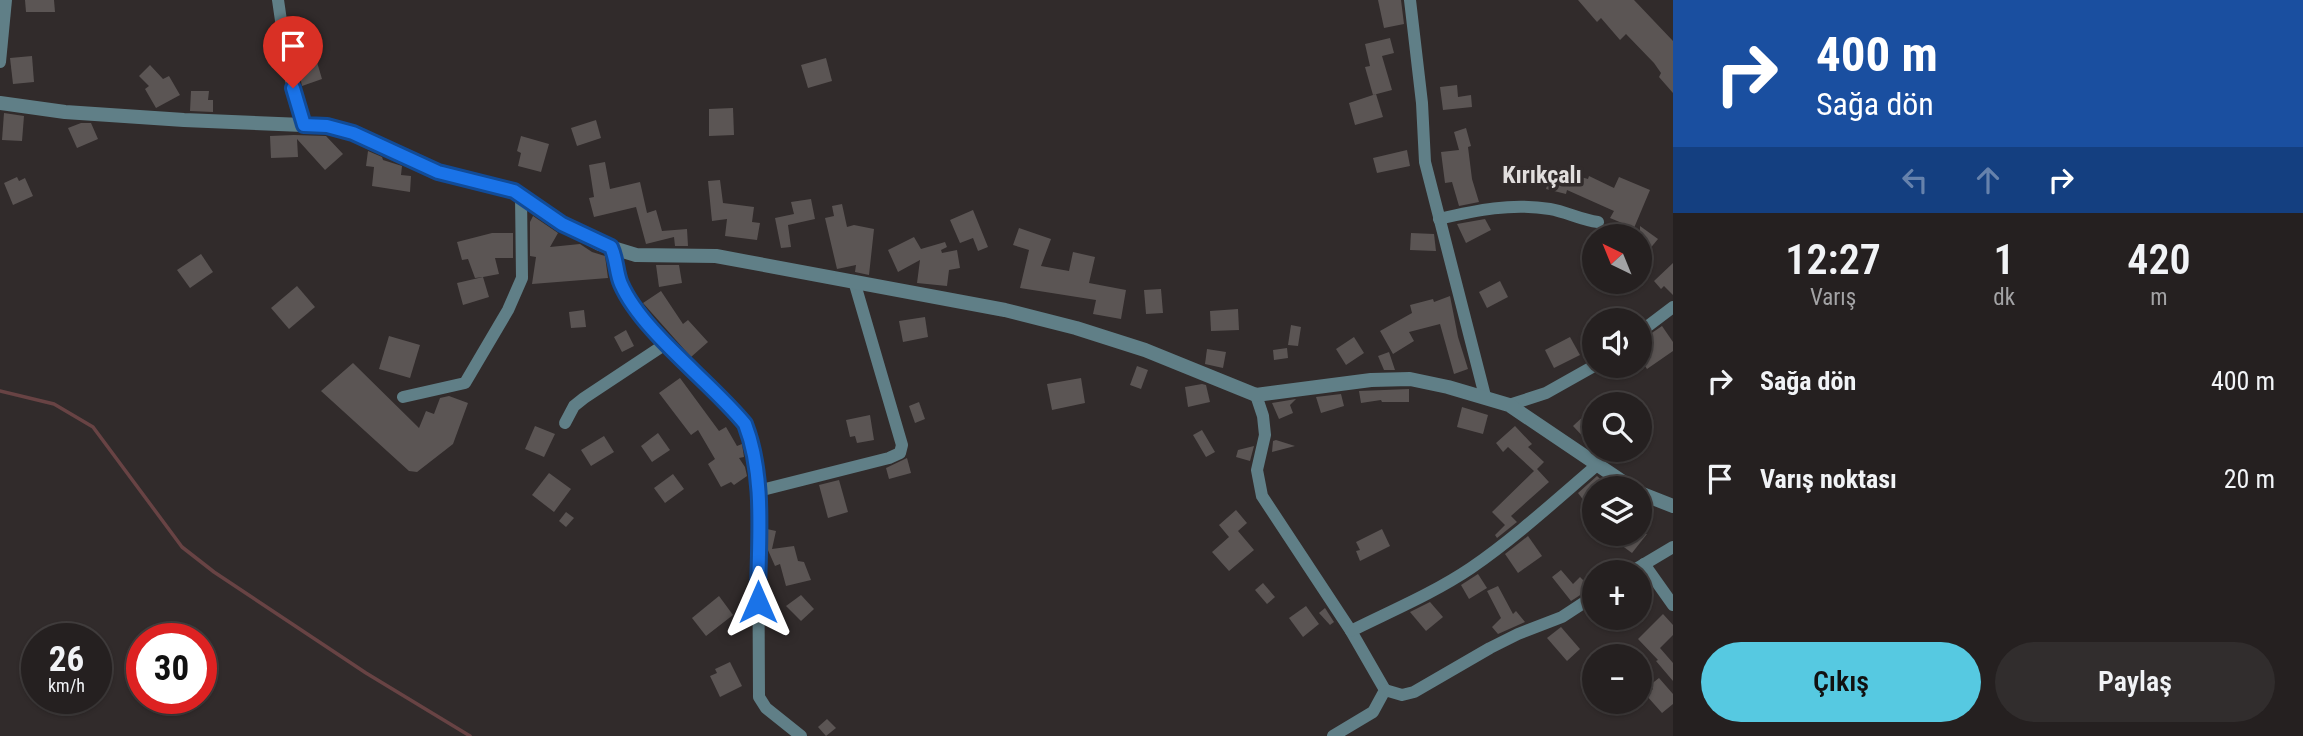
<!DOCTYPE html>
<html lang="tr">
<meta charset="utf-8">
<style>
:root{--surface:#252020;--page:#312d2d;--text:#f1f3f6;--muted:#a3a3a5;--line:#423e3e;--accent:#56c9e1}
body{margin:0;font-family:"Roboto Condensed",sans-serif;background:var(--page);color:var(--text);height:100vh;display:flex;flex-direction:column;font-size:26px;white-space:nowrap}
*{box-sizing:border-box;margin:0}
p{font-size:23px;color:var(--muted)}
.icon{flex:none;width:38px;height:38px;fill:none;stroke:currentColor;stroke-width:2;stroke-linecap:round;stroke-linejoin:round}
.map{position:relative;flex:1;overflow:hidden}
.details{display:flex;flex-direction:column;background:var(--surface);width:630px}
.details>*{flex:none}
.banner{background:#1a4fa0;color:#fff;overflow:hidden}
.needle{width:46px;rotate:317deg}
.buttons{position:absolute;left:1582px;top:224px;display:grid;gap:14px}
.buttons a{display:grid;place-items:center;width:70px;height:70px;border-radius:50%;background:var(--surface);box-shadow:0 2px 5px #0004,0 0 0 2px var(--line);font-size:35px}
.speed{position:absolute;left:21px;top:623px;display:flex;gap:14px;font-size:35px;font-weight:700;text-align:center}
.speed>*{display:grid;place-content:center;width:91px;height:91px;border-radius:50%;background:var(--surface);box-shadow:0 2px 5px #0004,0 0 0 2px var(--line);line-height:1}
.speed small{font-size:18px;font-weight:400}
.speed .limit{border:10px solid #d22;background:#fff;color:#111}
.pin{position:absolute;display:grid;place-items:center;width:60px;height:60px;color:#fff;margin:-72px -30px;border-radius:50% 50% 50% 0;rotate:-45deg;box-shadow:0 0 7px #0007}
.pin .icon{rotate:45deg}
.me{position:absolute;width:77px;margin:-38px;rotate:0deg;stroke-linejoin:round;filter:drop-shadow(0 0 5px #0008)}
.turn{display:flex;align-items:center;gap:24px;height:147px;padding:0 28px;font-size:32px}
.turn .icon{width:91px;height:91px;stroke-width:2.5}
.turn b{display:block;font-size:49px;line-height:60px}
.lanes{display:flex;align-items:center;height:66px;padding:0 28px;background:#0003;justify-content:center;gap:35px;direction:ltr}
.lanes .off{opacity:.35}
.eta{display:flex;justify-content:space-evenly;align-items:center;height:119px;text-align:center}
.eta b{font-size:42px;font-weight:600;line-height:49px}
.cta{display:flex;gap:14px;margin-top:auto;padding:14px 28px}
.cta a{flex:1;height:80px;border-radius:42px;background:var(--accent);color:#111;font-size:28px;font-weight:600;line-height:80px;text-align:center}
.cta a+a{background:var(--page);color:var(--text)}
ul{padding:0;list-style:none}
li{display:flex;align-items:center;gap:21px;height:98px;padding:0 28px}
li div{flex:1}
li b{display:block;font-size:26px}
li em{font-style:normal}
main{display:flex;flex:1;min-height:0}
.map>svg:first-child{display:block}
</style>
<main>
<div class="map">
<svg width="1673" height="736" viewBox="0 0 1673 736">
<rect width="100%" height="100%" fill="#312b2b"/>
<g fill="none" stroke-linecap="round" stroke-linejoin="round">
<path stroke="#684344" stroke-width="3.5" d="M0,391L54,404L93,427L182,547L214,572L366,673L470,736"/>
</g>
<g fill="#5b5554">
<path d="M25,0H54L55,12H26Z"/>
<path d="M1378,0H1401L1404,24L1384,28Z"/>
<path d="M1578,0H1634L1673,41V93L1659,77L1661,73L1654,63L1626,34L1620,40L1601,18L1597,22Z"/>
<path d="M308,32L322,79L302,86L292,37Z"/>
<path d="M1390,38L1394,53L1382,56L1392,90L1373,95L1365,67L1370,66L1365,44Z"/>
<path d="M32,56L34,82L13,84L10,58Z"/>
<path d="M826,58L832,81L808,88L801,65Z"/>
<path d="M150,65L163,79L169,76L180,95L156,108L145,89L149,86L139,76Z"/>
<path d="M1457,85L1458,97L1471,95L1472,107L1443,110L1440,87Z"/>
<path d="M191,91H209L208,100H213V112L190,111Z"/>
<path d="M1376,94L1383,117L1355,125L1349,103Z"/>
<path d="M733,108L734,135L709,136V109Z"/>
<path d="M4,113L24,116L22,141L2,140Z"/>
<path d="M596,120L601,138L577,146L571,128Z"/>
<path d="M81,123H91L98,139L77,148L68,128Z"/>
<path d="M1466,128L1471,146L1468,147L1472,179L1479,202L1459,206L1452,182L1445,183L1441,152L1459,150L1454,132Z"/>
<path d="M294,135L326,136L343,154L325,170L297,139L298,157L271,158L270,136Z"/>
<path d="M521,136L549,144L541,172L518,166L521,153L517,151Z"/>
<path d="M1407,150L1410,166L1377,173L1373,158Z"/>
<path d="M368,151L382,157L383,160L402,166L401,175L411,176L410,192L372,186L374,167L366,166Z"/>
<path d="M605,162L610,189L640,182L647,213L656,210L662,231L687,229L688,246H675L674,237L646,244L636,207L594,217L589,198L594,197L589,165Z"/>
<path d="M1552,169L1588,179L1589,176L1614,188L1619,177L1650,190L1634,228L1610,218L1614,211L1567,190L1566,194L1546,189Z"/>
<path d="M17,177L19,181L25,178L33,196L13,205L4,183Z"/>
<path d="M720,180L723,203L754,207L752,222L760,223L757,240L725,236L727,219L712,221L708,181Z"/>
<path d="M811,199L815,219L788,225L791,247L781,248L775,218L794,214L791,202Z"/>
<path d="M842,204L847,227L854,225L874,229L869,275L855,272L856,265L837,269L825,218L834,216L832,206Z"/>
<path d="M973,210L988,247L978,251L973,238L960,243L950,220Z"/>
<path d="M533,216L558,233L550,247L580,244L592,252L605,256L608,278L532,284L536,257L530,256V222Z"/>
<path d="M1485,219L1491,230L1466,243L1457,224Z"/>
<path d="M1640,226L1658,239L1648,251L1640,245Z"/>
<path d="M1019,228L1051,239L1041,266L1069,271L1073,252L1095,257L1089,283L1126,290L1121,319L1093,314L1096,300L1020,288L1029,250L1013,245Z"/>
<path d="M492,233H513V258H495L499,274L483,277L489,297L463,305L457,283L483,277L475,278L468,259L462,260L457,242Z"/>
<path d="M1411,233L1434,234L1436,251L1410,250Z"/>
<path d="M914,237L921,249L945,242L947,247L941,250L942,253L957,250L960,268L949,270L947,286L917,283L920,260L898,272L888,250Z"/>
<path d="M201,254L213,272L190,288L177,270Z"/>
<path d="M1673,263V295L1664,286L1661,289L1654,281Z"/>
<path d="M656,265H679L682,283L659,287Z"/>
<path d="M1500,281L1508,297L1487,308L1479,292Z"/>
<path d="M297,286L315,307L289,329L271,308Z"/>
<path d="M1161,289L1163,313L1146,314L1144,290Z"/>
<path d="M661,291L683,324L688,320L708,342L691,357L643,303Z"/>
<path d="M1450,296L1458,337L1468,369L1454,374L1440,324L1409,332L1414,341L1393,354L1380,331L1412,313L1410,305L1433,299L1434,302Z"/>
<path d="M1238,309L1239,330L1211,331L1210,311Z"/>
<path d="M584,310L586,327L571,328L569,312Z"/>
<path d="M925,317L928,337L903,342L899,321Z"/>
<path d="M1291,325L1301,327L1298,346L1288,345Z"/>
<path d="M1662,326L1673,342V351L1647,369L1643,363L1640,366V341Z"/>
<path d="M626,330L634,346L622,352L614,337Z"/>
<path d="M389,336L420,345L410,378L379,369Z"/>
<path d="M1354,337L1364,353L1346,365L1336,349Z"/>
<path d="M1570,337L1580,355L1554,368L1545,350Z"/>
<path d="M1287,348L1288,358L1274,360L1273,350Z"/>
<path d="M1207,349L1226,352L1223,368L1205,364Z"/>
<path d="M1389,352L1395,370H1384L1378,356Z"/>
<path d="M353,363L419,428L426,411L434,414L440,398L449,396L468,403L453,444L417,472L409,471L321,391Z"/>
<path d="M1137,366L1148,370L1141,389L1130,385Z"/>
<path d="M680,378L719,431L726,427L737,446L742,444L744,457L739,458L745,467L747,476L734,485L731,482L721,487L708,464L715,459L698,430L691,435L659,393Z"/>
<path d="M1081,378L1085,403L1052,410L1047,384Z"/>
<path d="M1202,384L1206,385L1210,402L1188,407L1185,387Z"/>
<path d="M1409,389V402H1382L1381,400L1361,403L1359,391Z"/>
<path d="M1341,394L1344,406L1321,413L1316,397Z"/>
<path d="M1296,399L1290,405L1293,413L1279,419L1272,403Z"/>
<path d="M919,402L925,419L915,423L909,406Z"/>
<path d="M1462,407L1488,415L1483,434L1457,427Z"/>
<path d="M1588,412L1594,418V436L1588,442L1573,426Z"/>
<path d="M870,415L874,440L857,443L855,436L850,437L846,420Z"/>
<path d="M535,426L555,434L544,457L525,449Z"/>
<path d="M1515,426L1532,444L1528,447L1544,462L1537,469L1549,482L1511,516L1517,522L1497,538L1495,535L1505,525L1492,512L1534,471L1508,447L1503,452L1496,443Z"/>
<path d="M1202,430L1215,452L1206,457L1193,435Z"/>
<path d="M658,433L670,450L652,462L641,446Z"/>
<path d="M604,436L614,452L591,466L581,450Z"/>
<path d="M1276,440L1295,446L1272,452L1273,441Z"/>
<path d="M1254,446L1250,461L1236,457L1238,450Z"/>
<path d="M907,458L911,473L889,479L886,468Z"/>
<path d="M549,473L571,489L554,512L532,495Z"/>
<path d="M673,474L684,489L665,503L654,488Z"/>
<path d="M1597,476L1610,488H1594V514L1578,493Z"/>
<path d="M839,480L848,512L828,518L819,485Z"/>
<path d="M1236,510L1247,523L1238,531L1254,550L1229,571L1212,552L1229,537L1219,525Z"/>
<path d="M566,512L574,518L566,527L559,521Z"/>
<path d="M767,529L776,531L772,549L794,546L798,561L804,562L811,580L786,586L780,564L775,566L767,548Z"/>
<path d="M1382,529L1390,546L1360,561L1356,551L1360,550L1356,542Z"/>
<path d="M1606,534H1647L1632,553Z"/>
<path d="M1528,536L1542,556L1518,573L1505,554Z"/>
<path d="M1561,570L1573,584L1580,577L1591,588L1571,601L1552,577Z"/>
<path d="M1478,574L1487,588L1469,599L1461,585Z"/>
<path d="M1263,583L1275,597L1267,604L1255,590Z"/>
<path d="M1498,586L1513,614L1516,611L1525,622L1498,634L1492,627L1501,618L1487,591Z"/>
<path d="M801,595L814,609L801,621L786,606Z"/>
<path d="M719,596L733,615L706,636L692,618Z"/>
<path d="M1430,602L1443,617L1426,631L1410,612Z"/>
<path d="M1306,606L1319,624L1303,637L1289,618Z"/>
<path d="M1325,608L1334,622L1330,625L1319,613Z"/>
<path d="M1663,614L1673,625V635L1660,648L1673,663V681L1656,661L1658,660L1638,639Z"/>
<path d="M1561,627L1580,649L1567,661L1547,638Z"/>
<path d="M730,662L742,686L720,697L710,676L717,673L715,669Z"/>
<path d="M1659,678L1673,694V704L1662,713L1646,695L1653,689L1650,685Z"/>
<path d="M827,719L836,728L826,736L818,727Z"/>
</g>
<g fill="none" stroke-linecap="round" stroke-linejoin="round">
<g stroke="#607f87" stroke-width="12">
<path d="M278,0L288,69L304,125"/>
<path d="M1410,0L1422,103L1425,162L1485,396"/>
<path d="M0,62L6,0"/>
<path d="M1439,219C1477,210 1511,203 1550,209C1567,212 1581,220 1598,222"/>
<path d="M611,247C617,260 616,273 621,284C639,324 702,378 734,410L745,423L749,435L758,491L759,697L766,708L801,736"/>
<path d="M1640,332L1673,307"/>
<path d="M1256,395L1263,416L1265,435L1257,470L1262,496L1351,631L1385,690L1373,712L1333,736"/>
<path d="M403,397L465,383L508,310L522,278L521,195"/>
<path d="M1509,405L1546,393L1594,366"/>
<path d="M565,423L574,406L584,398L667,343"/>
<path d="M758,491L889,458L900,453L902,445L854,281"/>
<path d="M1644,564L1673,605"/>
<path d="M1631,572L1673,547"/>
<path d="M1351,631C1391,611 1434,593 1471,568C1516,537 1556,500 1597,465"/>
<path d="M1385,690L1402,695L1414,692L1490,648L1518,634L1562,617L1594,596"/>
</g>
<g stroke="#607f87" stroke-width="14">
<path d="M0,103L65,112L184,120L327,126L353,133L438,172L514,191L562,224L600,244L636,255L716,256L1005,310L1076,328L1145,350L1256,395L1371,380L1410,379L1448,387L1509,405L1632,488"/>
<path d="M1640,493L1673,506"/>
</g>
</g>
<g fill="none" stroke-linecap="round" stroke-linejoin="round">
<g stroke="#114b97" stroke-width="18">
<path id="route" d="M293,88L304,125L327,126L353,133L438,172L514,191L562,224L611,247C617,260 616,273 621,284C642,332 710,381 745,424C766,478 758,544 758,602"/>
</g>
<use href="#route" stroke="#1a73e8" stroke-width="12"/>
</g>
<g text-anchor="middle" dominant-baseline="central" stroke-width="7" stroke-linejoin="round" paint-order="stroke">
<g font-size="24" font-weight="bold" fill="#e1dedd" stroke="#312b2b">
<text x="1542" y="175">Kırıkçalı</text>
</g>
</g>
</svg>
<div class="buttons">
<a><svg class="needle" viewBox="-14 -14 28 28"><path d="M0-13l5 13h-10z" fill="#e53935"/><path d="M0 13l5-13h-10z" fill="#a3a3a5"/></svg></a>
<a><svg class="icon" aria-label="sound" viewBox="0 0 24 24"><path d="M4 9h4l5-4v14l-5-4H4zM17 9q2 3 0 6"/></svg></a>
<a><svg class="icon" aria-label="search" viewBox="0 0 24 24"><circle cx="10" cy="10" r="6"/><path d="M15 15l6 6"/></svg></a>
<a><svg class="icon" aria-label="layers" viewBox="0 0 24 24"><path d="M12 4l9 5-9 5-9-5zM3 14l9 5 9-5"/></svg></a>
<a>+</a>
<a>−</a>
</div>
<div class="speed"><div>26<small>km/h</small></div><div class="limit">30</div></div>
<div class="pin" style="left:293px;top:88px;background:#d93025"><svg class="icon" aria-label="arrive" viewBox="0 0 24 24"><path d="M6 21V4h12l-3 4 3 4H6"/></svg></div>
<svg class="me" style="left:758px;top:602px" viewBox="-20 -20 40 40"><path d="M0-17L14 15 0 8-14 15z" fill="#1a73e8" stroke="#fff" stroke-width="4"/></svg>
</div>
<section class="details">
<div class="banner">
<div class="turn"><svg class="icon" aria-label="right" viewBox="0 0 24 24"><path d="M7 20v-9h11M14 6l5 5-5 5"/></svg><div><b>400 m</b>Sağa dön</div></div>
<div class="lanes"><svg class="icon off" aria-label="left" viewBox="0 0 24 24"><path d="M17 20v-9H6M10 6l-5 5 5 5"/></svg><svg class="icon off" aria-label="ahead" viewBox="0 0 24 24"><path d="M12 20V5M6 11l6-6 6 6"/></svg><svg class="icon" aria-label="right" viewBox="0 0 24 24"><path d="M7 20v-9h11M14 6l5 5-5 5"/></svg></div>
</div>
<div class="eta">
<div><b>12:27</b><p>Varış</p></div>
<div><b>1</b><p>dk</p></div>
<div><b>420</b><p>m</p></div>
</div>
<ul>
<li><svg class="icon" aria-label="right" viewBox="0 0 24 24"><path d="M7 20v-9h11M14 6l5 5-5 5"/></svg><div><b>Sağa dön</b></div><em>400 m</em></li>
<li><svg class="icon" aria-label="arrive" viewBox="0 0 24 24"><path d="M6 21V4h12l-3 4 3 4H6"/></svg><div><b>Varış noktası</b></div><em>20 m</em></li>
</ul>
<div class="cta"><a>Çıkış</a><a>Paylaş</a></div>
</section>
</main>
